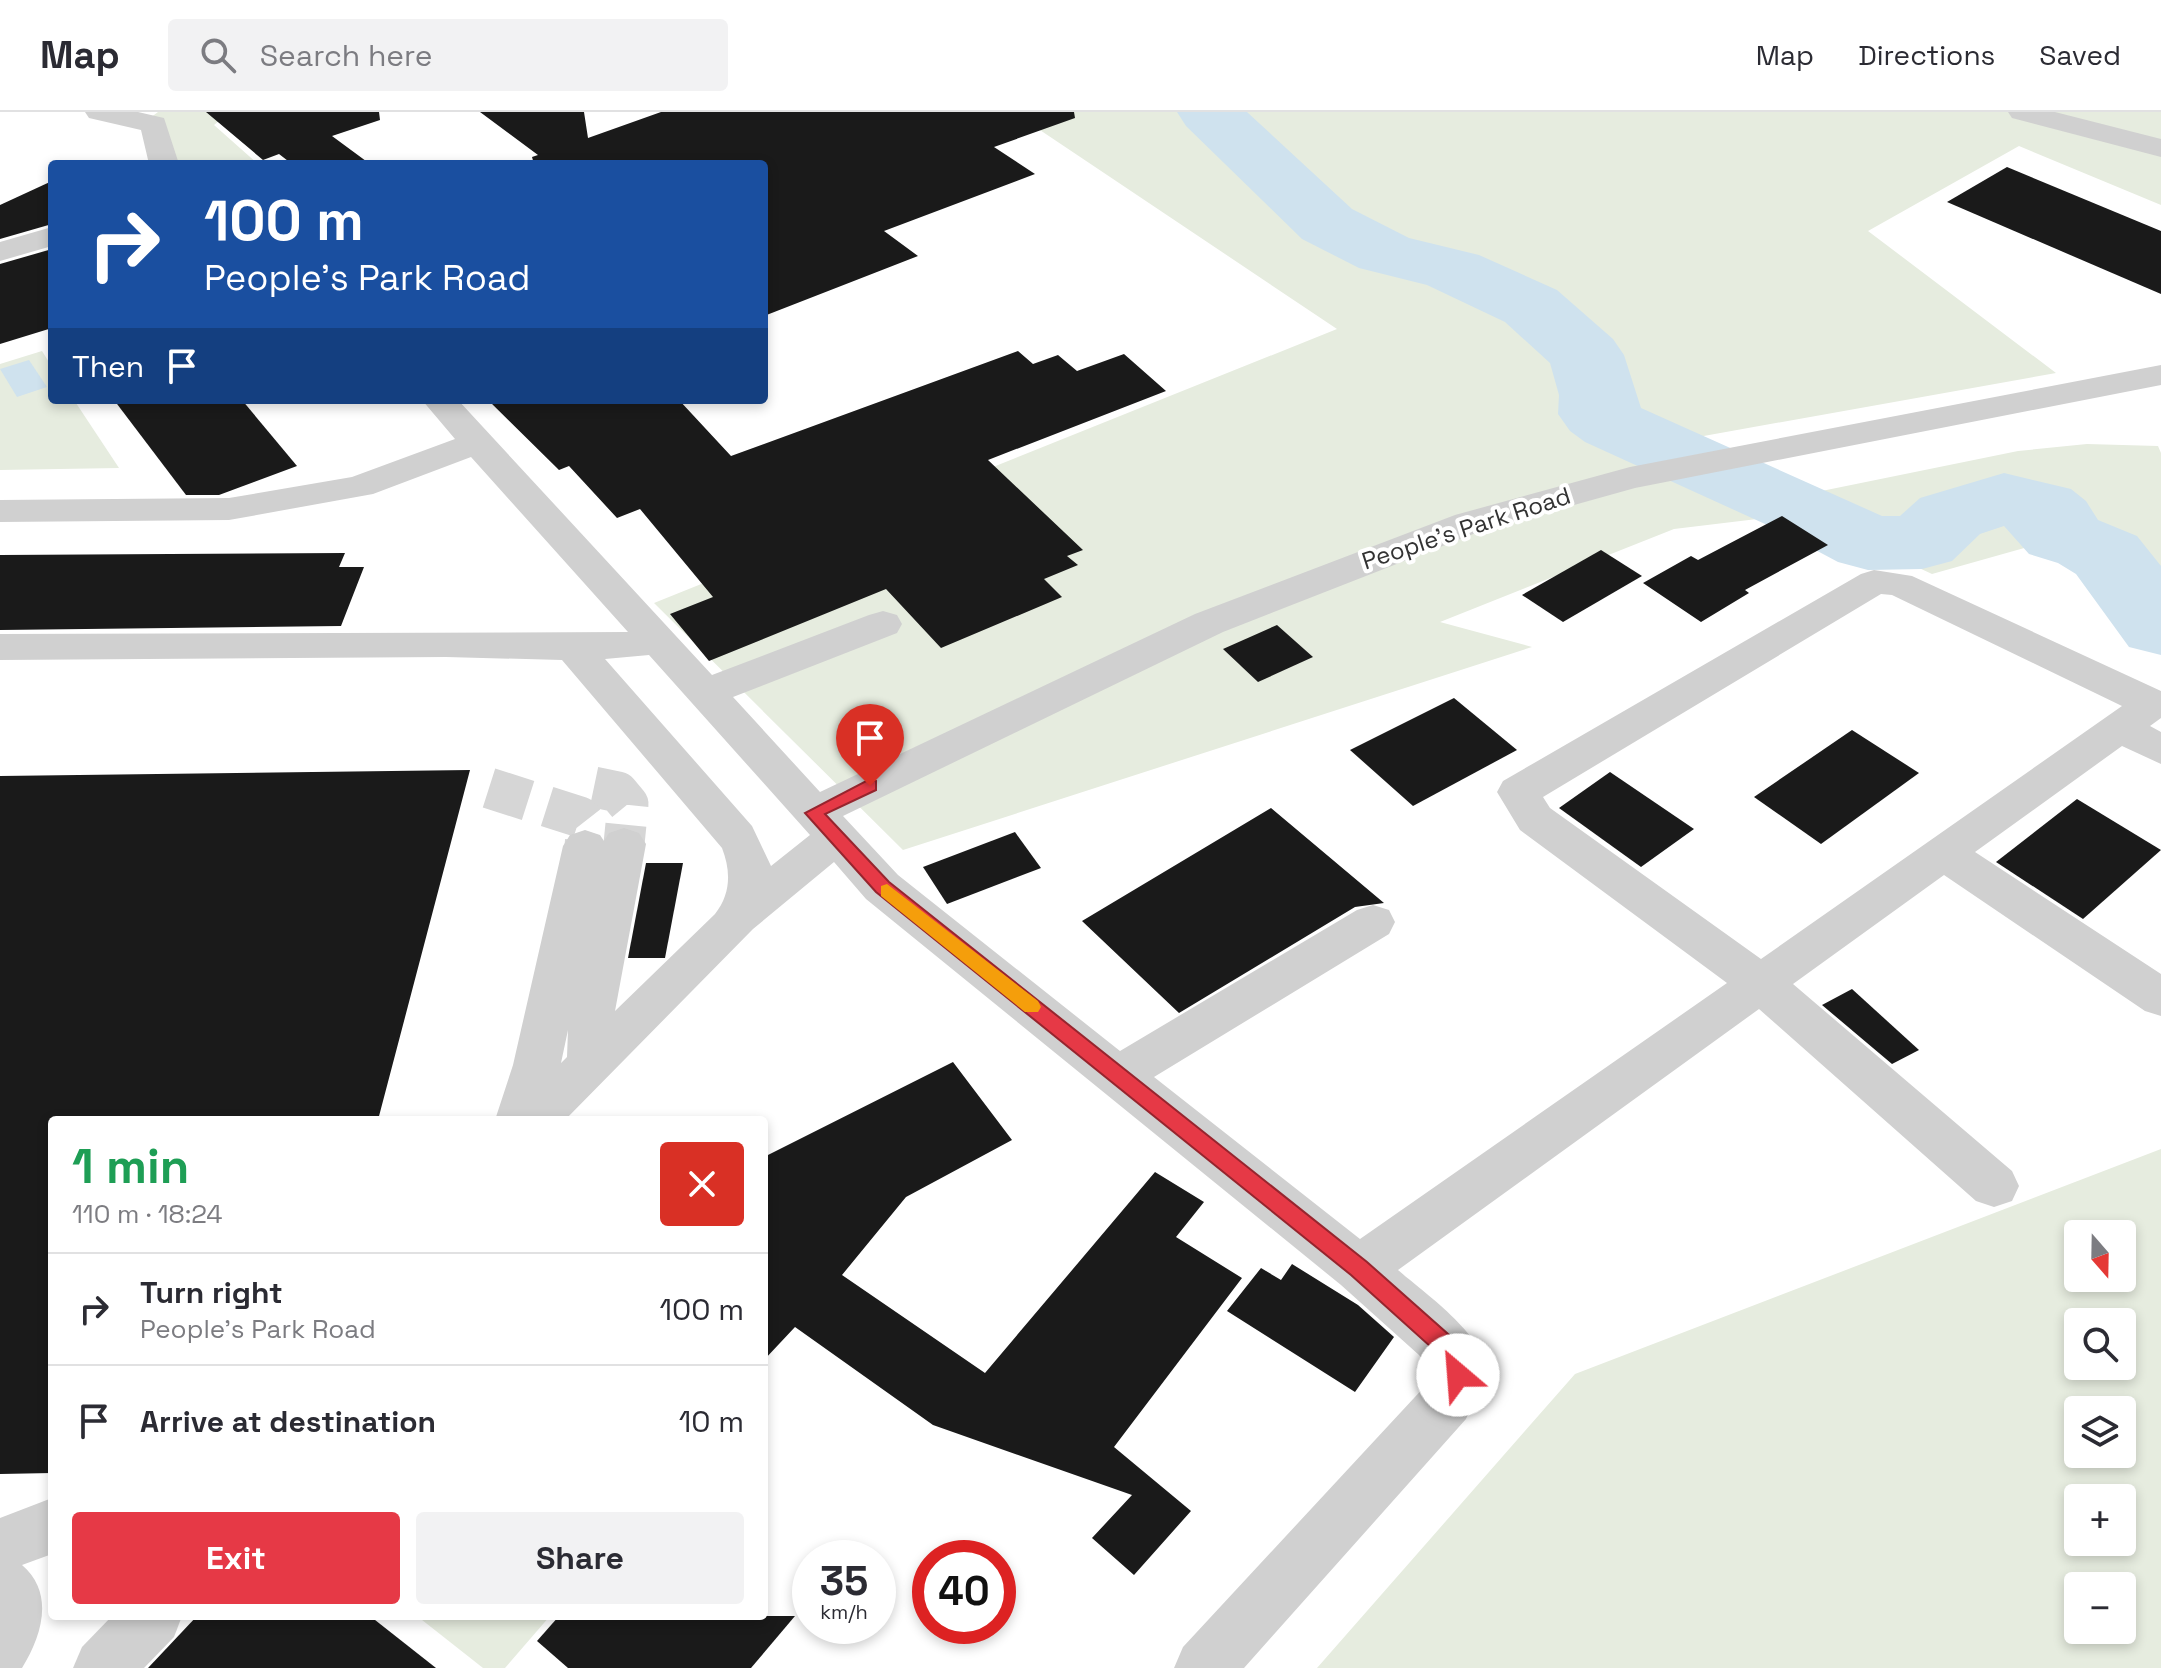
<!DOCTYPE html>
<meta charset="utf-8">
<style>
:root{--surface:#fff;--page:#f2f2f3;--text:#2b2b33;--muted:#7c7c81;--line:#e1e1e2;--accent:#e63946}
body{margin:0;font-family:"Space Grotesk",sans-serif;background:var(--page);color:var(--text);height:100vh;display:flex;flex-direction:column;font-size:30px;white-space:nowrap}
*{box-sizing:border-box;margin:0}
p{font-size:26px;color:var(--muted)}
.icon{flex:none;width:44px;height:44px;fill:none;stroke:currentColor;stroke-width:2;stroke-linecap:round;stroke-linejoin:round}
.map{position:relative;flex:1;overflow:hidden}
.details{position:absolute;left:48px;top:1004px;width:720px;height:504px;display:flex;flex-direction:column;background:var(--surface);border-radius:8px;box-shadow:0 4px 12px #0003}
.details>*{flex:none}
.hud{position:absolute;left:48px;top:48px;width:720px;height:244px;border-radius:8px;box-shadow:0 4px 12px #0003;background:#1a4fa0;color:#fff;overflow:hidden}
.needle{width:52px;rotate:160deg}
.buttons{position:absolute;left:2064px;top:1108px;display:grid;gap:16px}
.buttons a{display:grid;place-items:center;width:72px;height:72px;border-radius:8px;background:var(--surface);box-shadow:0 4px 12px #0003;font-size:40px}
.speed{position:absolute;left:792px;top:1428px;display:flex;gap:16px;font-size:40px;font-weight:700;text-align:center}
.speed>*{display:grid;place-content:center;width:104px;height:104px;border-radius:50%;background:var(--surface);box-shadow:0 4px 12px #0003;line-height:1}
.speed small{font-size:20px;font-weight:400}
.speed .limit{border:12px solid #d22;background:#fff;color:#111}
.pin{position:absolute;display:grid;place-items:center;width:68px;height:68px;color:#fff;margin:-82px -34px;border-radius:50% 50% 50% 0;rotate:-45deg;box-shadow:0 0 8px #0007}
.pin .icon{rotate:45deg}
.me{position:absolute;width:88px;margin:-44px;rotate:333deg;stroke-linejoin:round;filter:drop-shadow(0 0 6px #0008)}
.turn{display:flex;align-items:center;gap:28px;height:168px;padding:0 24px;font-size:36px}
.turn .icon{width:104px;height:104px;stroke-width:2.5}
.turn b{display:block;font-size:56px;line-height:68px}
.then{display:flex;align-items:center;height:76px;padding:0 24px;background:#0003;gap:16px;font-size:30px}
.round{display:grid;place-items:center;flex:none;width:84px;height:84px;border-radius:8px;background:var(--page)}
.head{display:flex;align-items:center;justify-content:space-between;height:136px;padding:0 24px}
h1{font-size:48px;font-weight:600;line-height:60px;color:#1e9e55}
.button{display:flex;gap:16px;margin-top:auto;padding:16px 24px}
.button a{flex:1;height:92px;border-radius:8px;background:var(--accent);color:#fff;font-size:32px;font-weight:600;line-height:92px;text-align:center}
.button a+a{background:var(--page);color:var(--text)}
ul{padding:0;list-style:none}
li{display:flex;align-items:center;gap:24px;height:112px;padding:0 24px;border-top:2px solid var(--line)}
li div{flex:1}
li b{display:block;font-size:30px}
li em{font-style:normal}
header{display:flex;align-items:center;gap:48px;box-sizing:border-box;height:112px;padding:0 40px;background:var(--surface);border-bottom:2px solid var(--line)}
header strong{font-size:38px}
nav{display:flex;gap:44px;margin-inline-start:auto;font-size:28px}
.search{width:560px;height:72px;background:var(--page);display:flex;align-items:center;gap:20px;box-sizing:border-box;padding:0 28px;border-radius:8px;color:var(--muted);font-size:30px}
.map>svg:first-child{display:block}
</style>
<header>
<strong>Map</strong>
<div class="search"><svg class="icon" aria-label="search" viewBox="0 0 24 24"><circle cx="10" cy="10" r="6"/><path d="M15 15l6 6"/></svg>Search here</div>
<nav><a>Map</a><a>Directions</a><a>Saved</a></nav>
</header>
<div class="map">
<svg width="2161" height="1556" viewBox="0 0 2161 1556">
<rect width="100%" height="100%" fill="#fff"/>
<g fill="#e6ecdf" fill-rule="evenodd">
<path d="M158,0H230L214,13L258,52H162L150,6Z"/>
<path d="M1013,0H1193L1313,115L1392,152L1463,171L1513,195L1556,229L1583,284L1593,319L1802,383L2018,339L2087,332L2158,334L2161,341V514L2153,508L2124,462L2096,436L2060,426L1932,462L1876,436L1782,404L1674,417L1440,510L1532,535L903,738L654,491L1337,217Z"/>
<path d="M1221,0H2161V93L2019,34L1868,119L2056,261L1687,327L1619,310L1604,301L1603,282L1593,241L1536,192L1461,156L1386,137L1336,110Z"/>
<path d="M42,239L52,255V288H74L119,356L0,358V252Z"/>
<path d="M2161,1037V1556H1317L1575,1262ZM2078,1122H2122V1166H2078ZM2122,1210V1254H2078V1210ZM2078,1298H2122V1342H2078ZM2078,1386H2122V1430H2078ZM2122,1474V1518H2078V1474Z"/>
<path d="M417,1504H550L505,1556H483Z"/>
</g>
<path fill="#cfe2ee" d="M29,248L47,275L17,285L0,257Z"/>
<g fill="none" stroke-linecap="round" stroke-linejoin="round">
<path fill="#cfe2ee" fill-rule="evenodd" d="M1177,0H1247L1352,97L1409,126L1479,143L1557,178L1613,227L1624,243L1641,296L1882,404H1900L1920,386L2004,361L2071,377L2086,389L2098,408L2137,424L2161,454V543L2129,535L2076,462L2058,451L2029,442L2004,414L1980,422L1952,449L1922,457L1868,458L1838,450L1776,417L1585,330L1570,319L1558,302L1559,283L1550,251L1505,210L1427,173L1359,156L1302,127L1186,14Z"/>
</g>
<g fill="#1a1a1a">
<path d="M206,0H379L380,8L332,24L370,52H292L279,42L263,48Z"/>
<path d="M480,0H584L588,26L661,0H1074L1075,6L994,35L1035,62L884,119L918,144L764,204V52H534L532,45L538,43Z"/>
<path d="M2007,55L2161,119V182L1947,90Z"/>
<path d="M52,69V112L0,127V93Z"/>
<path d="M52,137V216L0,232V152Z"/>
<path d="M1018,239L1033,252L1058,243L1077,259L1124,242L1166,279L988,348L1083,438L1067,444L1078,453L1044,467L1062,485L941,536L886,477L709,549L670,502L713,485L640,397L617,406L569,354L559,358L488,288H679L731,344Z"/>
<path d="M114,288H242L297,354L219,383H186Z"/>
<path d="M1782,404L1828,433L1745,478L1749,481L1701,510L1643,471L1691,444L1698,448Z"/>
<path d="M1601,438L1642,464L1563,510L1522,483Z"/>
<path d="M345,441L339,455H364L341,514L0,518V443Z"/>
<path d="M1277,513L1313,545L1258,570L1223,537Z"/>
<path d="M1454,586L1517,638L1413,694L1350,638Z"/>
<path d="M1852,618L1919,661L1821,732L1754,685Z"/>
<path d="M470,658L378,1008H52V1361L0,1362V664Z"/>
<path d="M1610,660L1694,717L1641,755L1559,696Z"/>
<path d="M2077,687L2161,738L2083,807L1996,750Z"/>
<path d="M1271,696L1384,791L1355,795L1179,901L1082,809Z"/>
<path d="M1015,720L1041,756L947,792L923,755Z"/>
<path d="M646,751H683L665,846H628Z"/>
<path d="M1852,877L1919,938L1892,952L1822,893Z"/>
<path d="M953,950L1012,1028L906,1085L842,1163L985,1261L1155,1060L1204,1090L1176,1125L1242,1166L1114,1335L1191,1399L1134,1463L1092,1426L1132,1383L933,1313L795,1215L764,1248V1045Z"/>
<path d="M1292,1152L1358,1193L1394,1225L1355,1280L1227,1199L1261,1156L1281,1168Z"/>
<path d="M197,1504H370L436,1556H148Z"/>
<path d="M559,1504H795L751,1556H568L537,1529Z"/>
</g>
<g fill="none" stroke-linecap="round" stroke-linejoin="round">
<g stroke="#d6d6d6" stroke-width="41" stroke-dasharray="41 20" stroke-linecap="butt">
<path d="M594,675L618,680L628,692L624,732"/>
<path d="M489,676L580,705L587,714L585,734"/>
</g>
<g fill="#d0d0d0" fill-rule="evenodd">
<path d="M85,0H138L164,6L179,52H149L141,18L89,6Z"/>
<path d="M2008,0H2055L2161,27V45L2012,6Z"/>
<path d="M52,115V134L0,149V130Z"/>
<path d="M2161,253V273L1635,376L1481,419L1223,520L843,704L898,763L1120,939L1357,798L1373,793L1389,798L1395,810L1389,822L1154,965L1360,1127L1727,871L1520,718L1497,680L1503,669L1861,462L1874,458L1912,464L2161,579V606L2150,614L2161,620V652L2122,634L1975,740L2161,862V904L2145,899L1944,763L1793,872L2012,1059L2019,1074L2012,1089L1994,1095L1976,1089L1759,897L1398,1158C1423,1180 1487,1224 1485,1260C1484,1275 1472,1293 1466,1307L1244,1556H1174L1183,1535L1427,1272L1431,1258L1419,1243L1341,1173L866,787L834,750L753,817L565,1008H495L513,953L563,734L570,723L585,718L600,723L604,729L609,721L624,716L639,721L646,732L615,899L715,802C731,782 731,759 722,736L562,548L446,545L0,548V522L628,520L471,345L373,382L229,408L0,410V388L229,386L352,365L455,327L422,288H458L712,563L869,503L883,499L897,503L902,512L897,521L733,585L820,680L1195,502L1455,403L1630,355ZM1881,482L1892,483L2122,594L1761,847L1550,696L1543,685ZM649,543L810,723L771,754L752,714L605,547ZM568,918L567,945L561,951Z"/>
<path d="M52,1386V1442L22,1453C55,1481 42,1524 22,1556H0V1406Z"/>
<path d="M112,1504H182L174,1525L144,1556H73L82,1535Z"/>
</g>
</g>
<path fill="#e63946" stroke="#96252e" stroke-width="2" d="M870,667L876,669V678L825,702L889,770L1367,1150L1457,1230L1468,1250L1466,1271L1458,1274L1450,1271L1441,1244L1351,1163L876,780L805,701Z"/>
<path fill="#f59e0b" d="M887,772L1038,889L1041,895L1038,900H1025L881,784V774Z"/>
<g text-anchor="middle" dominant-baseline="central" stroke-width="8" stroke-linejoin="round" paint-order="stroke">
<g font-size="24" fill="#333" stroke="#fff">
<text transform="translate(1466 416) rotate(-18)">People's Park Road</text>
</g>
</g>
</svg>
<div class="buttons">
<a><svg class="needle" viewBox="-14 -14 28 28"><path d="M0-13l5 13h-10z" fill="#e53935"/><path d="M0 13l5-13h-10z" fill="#7c7c81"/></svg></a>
<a><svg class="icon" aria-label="search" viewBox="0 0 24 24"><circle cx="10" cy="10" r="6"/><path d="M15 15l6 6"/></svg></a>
<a><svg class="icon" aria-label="layers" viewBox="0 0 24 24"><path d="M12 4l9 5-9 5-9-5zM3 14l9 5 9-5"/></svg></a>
<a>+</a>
<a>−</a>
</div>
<div class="speed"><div>35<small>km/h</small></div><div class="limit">40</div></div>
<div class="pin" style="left:870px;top:674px;background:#d93025"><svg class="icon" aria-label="arrive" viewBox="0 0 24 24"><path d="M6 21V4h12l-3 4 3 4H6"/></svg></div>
<svg class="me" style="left:1458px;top:1263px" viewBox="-20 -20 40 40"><circle r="19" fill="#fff"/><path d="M0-13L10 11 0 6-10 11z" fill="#e63946"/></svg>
<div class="hud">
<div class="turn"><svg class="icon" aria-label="right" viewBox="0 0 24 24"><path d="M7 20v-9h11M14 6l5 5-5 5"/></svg><div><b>100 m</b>People's Park Road</div></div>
<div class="then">Then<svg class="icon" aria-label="arrive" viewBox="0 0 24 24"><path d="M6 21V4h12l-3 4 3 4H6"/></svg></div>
</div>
<section class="details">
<div class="head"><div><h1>1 min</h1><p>110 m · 18:24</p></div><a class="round" style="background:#d93025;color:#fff"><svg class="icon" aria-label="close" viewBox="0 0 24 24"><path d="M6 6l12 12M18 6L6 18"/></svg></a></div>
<ul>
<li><svg class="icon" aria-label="right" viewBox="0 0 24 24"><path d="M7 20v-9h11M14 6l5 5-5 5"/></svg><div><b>Turn right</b><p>People's Park Road</p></div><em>100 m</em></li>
<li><svg class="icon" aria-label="arrive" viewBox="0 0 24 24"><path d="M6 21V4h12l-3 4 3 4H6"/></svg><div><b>Arrive at destination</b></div><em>10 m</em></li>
</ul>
<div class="button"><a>Exit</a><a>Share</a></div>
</section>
</div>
